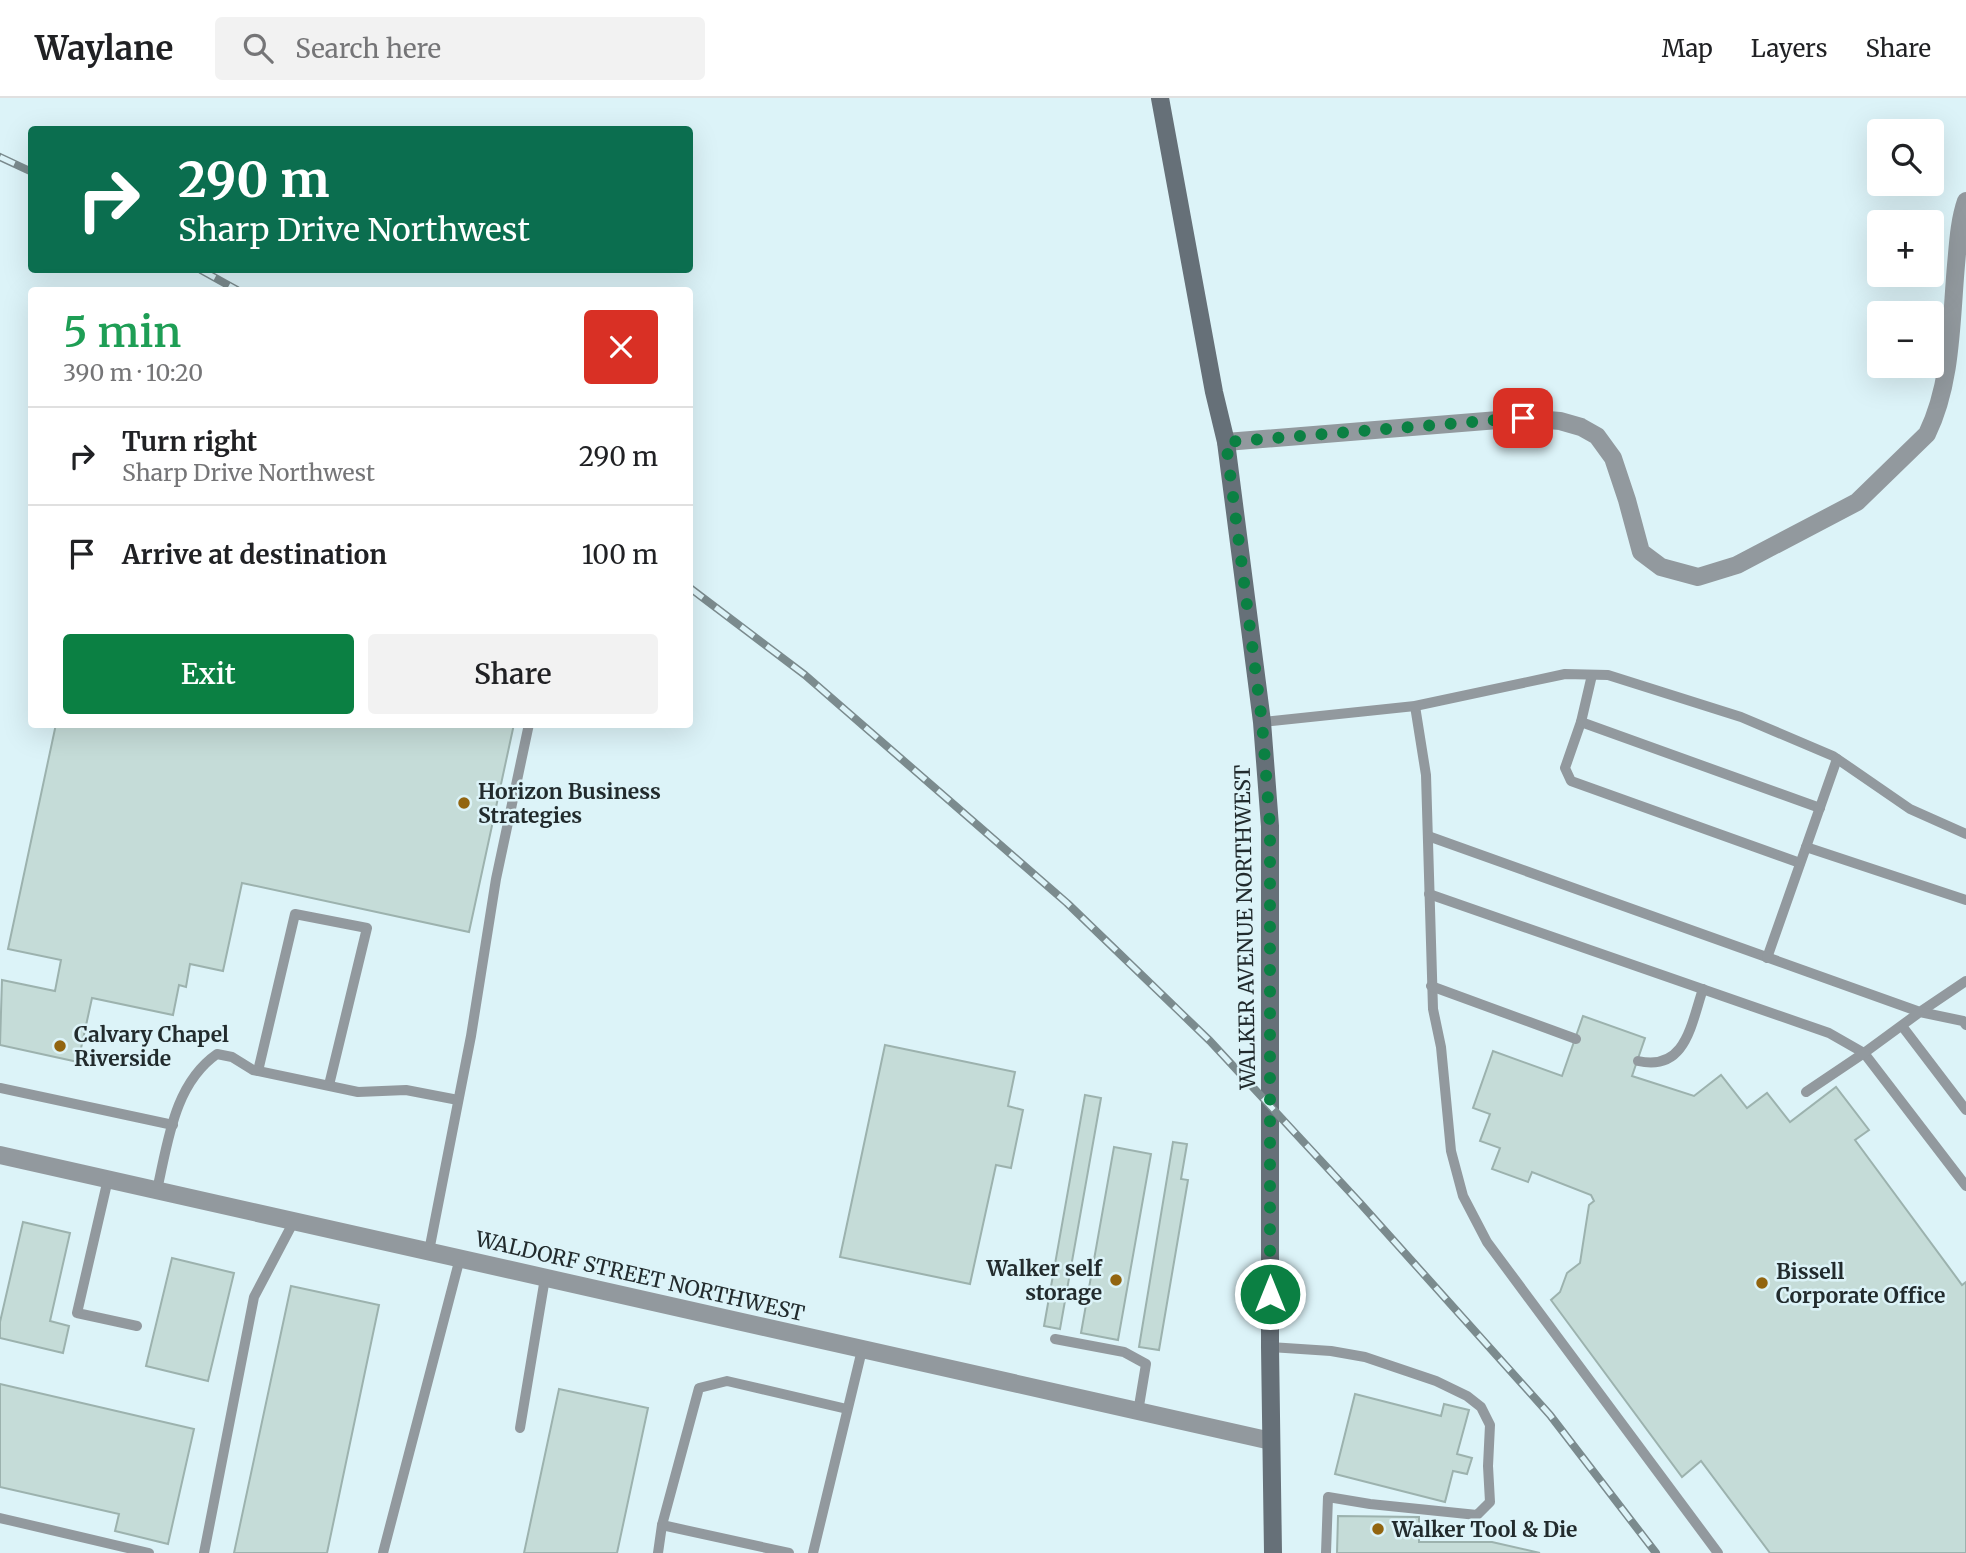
<!DOCTYPE html>
<meta charset="utf-8">
<style>
:root{--surface:#fff;--page:#f2f2f2;--text:#202124;--muted:#757577;--line:#e0e0e0;--accent:#0b8043}
body{margin:0;font-family:Merriweather,serif;background:var(--page);color:var(--text);height:100vh;display:flex;flex-direction:column;font-size:26px;white-space:nowrap}
*{box-sizing:border-box;margin:0}
p{font-size:23px;color:var(--muted)}
.icon{flex:none;width:38px;height:38px;fill:none;stroke:currentColor;stroke-width:2;stroke-linecap:round;stroke-linejoin:round}
.map{position:relative;flex:1;overflow:hidden}
.details{position:absolute;left:28px;top:189px;width:665px;height:441px;display:flex;flex-direction:column;background:var(--surface);border-radius:7px;box-shadow:0 7px 28px #0002}
.details>*{flex:none}
.top-card{position:absolute;left:28px;top:28px;width:665px;height:147px;border-radius:7px;box-shadow:0 7px 28px #0002;background:#0b6e4f;color:#fff;overflow:hidden}
.controls{position:absolute;left:1867px;top:21px;display:grid;gap:14px}
.controls a{display:grid;place-items:center;width:77px;height:77px;border-radius:7px;background:var(--surface);box-shadow:0 7px 28px #0002;font-size:35px}
.pin{position:absolute;display:grid;place-items:center;width:60px;height:60px;color:#fff;margin:-30px;border-radius:14px;box-shadow:0 4px 10px #0006}
.me{position:absolute;width:77px;margin:-38px;rotate:0deg;stroke-linejoin:round;filter:drop-shadow(0 0 5px #0008)}
.turn{display:flex;align-items:center;gap:24px;height:147px;padding:0 35px;font-size:32px}
.turn .icon{width:91px;height:91px;stroke-width:2.5}
.turn b{display:block;font-size:49px;line-height:60px}
.round{display:grid;place-items:center;flex:none;width:74px;height:74px;border-radius:7px;background:var(--page)}
.summary{display:flex;align-items:center;justify-content:space-between;height:119px;padding:0 35px}
h1{font-size:42px;font-weight:600;line-height:52px;color:#1e9e55}
.primary-button{display:flex;gap:14px;margin-top:auto;padding:14px 35px}
.primary-button a{flex:1;height:80px;border-radius:7px;background:var(--accent);color:#fff;font-size:28px;font-weight:600;line-height:80px;text-align:center}
.primary-button a+a{background:var(--page);color:var(--text)}
ul{padding:0;list-style:none}
li{display:flex;align-items:center;gap:21px;height:98px;padding:0 35px;border-top:2px solid var(--line)}
li div{flex:1}
li b{display:block;font-size:26px}
li em{font-style:normal}
header{display:flex;align-items:center;gap:42px;box-sizing:border-box;height:98px;padding:0 35px;background:var(--surface);border-bottom:2px solid var(--line)}
header strong{font-size:33px}
nav{display:flex;gap:38px;margin-inline-start:auto;font-size:24px}
.search{width:490px;height:63px;background:var(--page);display:flex;align-items:center;gap:18px;box-sizing:border-box;padding:0 24px;border-radius:7px;color:var(--muted);font-size:26px}
.map>svg:first-child{display:block}
</style>
<header>
<strong>Waylane</strong>
<div class="search"><svg class="icon" aria-label="search" viewBox="0 0 24 24"><circle cx="10" cy="10" r="6"/><path d="M15 15l6 6"/></svg>Search here</div>
<nav><a>Map</a><a>Layers</a><a>Share</a></nav>
</header>
<div class="map">
<svg width="1966" height="1455" viewBox="0 0 1966 1455">
<rect width="100%" height="100%" fill="#dcf3f8"/>
<g fill="#c5dcd8" stroke="#9cb2ae" stroke-width="2">
<path d="M56,626H514L469,834L242,785L223,873L190,866L186,889L179,887L173,917L92,900L78,964L0,947L2,882L55,893L61,862L8,851Z"/>
<path d="M1583,918L1645,940L1632,978L1694,998L1721,977L1747,1010L1767,995L1790,1024L1836,989L1869,1032L1855,1042L1962,1187L1966,1184V1455H1770L1701,1363L1682,1379L1551,1202L1560,1194L1567,1175L1580,1165L1589,1107L1594,1103L1591,1097L1532,1074L1528,1084L1492,1071L1500,1050L1480,1043L1490,1016L1473,1010L1493,953L1562,978Z"/>
<path d="M885,947L1015,974L1008,1008L1023,1012L1011,1070L996,1067L970,1186L840,1159Z"/>
<path d="M1085,997L1101,1000L1060,1231L1044,1228Z"/>
<path d="M1173,1044L1187,1046L1181,1081L1188,1082L1159,1252L1139,1249Z"/>
<path d="M1114,1049L1151,1056L1118,1242L1081,1235Z"/>
<path d="M23,1124L70,1135L50,1223L69,1228L63,1255L0,1240V1224Z"/>
<path d="M172,1160L234,1175L208,1283L146,1268Z"/>
<path d="M291,1188L379,1207L327,1455H234Z"/>
<path d="M0,1286L194,1331L168,1446L115,1433L119,1416L0,1389Z"/>
<path d="M559,1291L648,1310L617,1455H524Z"/>
<path d="M1355,1296L1441,1318L1444,1306L1469,1312L1457,1356L1472,1360L1467,1376L1453,1373L1445,1404L1335,1376Z"/>
<path d="M1338,1418L1419,1419V1444H1492L1540,1455H1337Z"/>
</g>
<g fill="none" stroke-linecap="round" stroke-linejoin="round">
<g stroke="#92999e" stroke-width="10">
<path d="M1592,577L1581,624L1565,670L1571,683L1800,765"/>
<path d="M1415,608L1426,677L1433,911L1441,949L1451,1053L1463,1098L1487,1144L1718,1455"/>
<path d="M1262,624L1415,608L1565,576L1608,577L1741,619L1833,658L1910,711L1966,736"/>
<path d="M1581,624L1820,710"/>
<path d="M1428,738L1920,914L1966,883"/>
<path d="M1806,749L1966,802"/>
<path d="M1429,796L1829,935L1864,955L1966,1088"/>
<path d="M1767,860L1837,661"/>
<path d="M1431,888L1576,941"/>
<path d="M1902,928L1966,1012"/>
<path d="M1638,963C1686,974 1691,926 1703,891"/>
<path d="M258,973L295,816L367,830L329,987"/>
<path d="M0,990L173,1027"/>
<path d="M1806,994L1864,955L1920,914L1963,923L1966,927"/>
<path d="M108,1081L77,1215L137,1228"/>
<path d="M157,1092C168,1044 174,986 217,956L232,959L253,972L358,994L406,992L458,1002"/>
<path d="M429,1153L471,938L496,781L529,626"/>
<path d="M1055,1241L1124,1254L1146,1266L1138,1314"/>
<path d="M1270,1249L1331,1253L1365,1259L1436,1283L1467,1298L1481,1309L1490,1327L1488,1368L1490,1404L1477,1417L1370,1406L1328,1399L1326,1455"/>
<path d="M520,1330L545,1180"/>
<path d="M0,1420L149,1455"/>
<path d="M204,1455L254,1199L294,1123"/>
<path d="M383,1455L460,1160"/>
<path d="M658,1455L662,1427"/>
<path d="M789,1455L662,1427L699,1290L727,1283L847,1311"/>
<path d="M813,1455L862,1252"/>
</g>
<g stroke="#92999e" stroke-width="18">
<path d="M1226,344L1523,320L1560,323L1581,329L1597,338L1613,360L1627,402L1641,454L1661,469L1698,479L1737,467L1857,404L1927,336C1952,285 1951,223 1956,167C1958,146 1959,123 1966,103"/>
<path d="M0,1057L1271,1343"/>
</g>
<path stroke="#667078" stroke-width="18" d="M1160,0L1214,294L1226,344L1262,624L1270,728V1249L1273,1455"/>
<g stroke="#7b8b8e" stroke-width="8">
<g id="rail">
<path d="M0,59L32,74"/>
<path d="M201,172L237,192"/>
<path d="M690,490L805,577L1067,805L1210,943L1360,1105L1550,1317L1656,1455"/>
</g>
</g>
<use href="#rail" stroke="#dcf3f8" stroke-width="5" stroke-dasharray="16" stroke-linecap="butt"/>
</g>
<g fill="none" stroke-linecap="round" stroke-linejoin="round">
<path stroke="#0b8043" stroke-width="12" stroke-dasharray="0 21.6" d="M1270,1196V728L1262,624L1226,344L1523,320"/>
</g>
<g fill="#926510" stroke="#dcf3f8" stroke-width="2.5">
<circle cx="464" cy="705" r="7"/>
<circle cx="60" cy="948" r="7"/>
<circle cx="1116" cy="1182" r="7"/>
<circle cx="1762" cy="1185" r="7"/>
<circle cx="1378" cy="1431" r="7"/>
</g>
<g text-anchor="middle" dominant-baseline="central" stroke-width="5" stroke-linejoin="round" paint-order="stroke">
<g font-size="21" font-weight="bold" fill="#222b2d" stroke="#dcf3f8" text-anchor="start">
<text x="478" y="693">Horizon Business<tspan x="478" dy="24">Strategies</tspan></text>
<text x="74" y="936">Calvary Chapel<tspan x="74" dy="24">Riverside</tspan></text>
<text x="1102" y="1170" text-anchor="end">Walker self<tspan x="1102" dy="24">storage</tspan></text>
<text x="1776" y="1173">Bissell<tspan x="1776" dy="24">Corporate Office</tspan></text>
<text x="1392" y="1431">Walker Tool &amp; Die</text>
</g>
<g font-size="21" fill="#222b2d" stroke="#dcf3f8">
<text transform="translate(1245 829) rotate(-91)">WALKER AVENUE NORTHWEST</text>
<text transform="translate(640 1178) rotate(13)">WALDORF STREET NORTHWEST</text>
</g>
</g>
</svg>
<div class="controls">
<a><svg class="icon" aria-label="search" viewBox="0 0 24 24"><circle cx="10" cy="10" r="6"/><path d="M15 15l6 6"/></svg></a>
<a>+</a>
<a>−</a>
</div>
<div class="pin" style="left:1523px;top:320px;background:#d93025"><svg class="icon" aria-label="arrive" viewBox="0 0 24 24"><path d="M6 21V4h12l-3 4 3 4H6"/></svg></div>
<svg class="me" style="left:1270px;top:1196px" viewBox="-20 -20 40 40"><circle r="17" fill="#0b8043" stroke="#fff" stroke-width="3"/><path d="M0-11L8 9 0 5-8 9z" fill="#fff"/></svg>
<div class="top-card">
<div class="turn"><svg class="icon" aria-label="right" viewBox="0 0 24 24"><path d="M7 20v-9h11M14 6l5 5-5 5"/></svg><div><b>290 m</b>Sharp Drive Northwest</div></div>
</div>
<section class="details">
<div class="summary"><div><h1>5 min</h1><p>390 m · 10:20</p></div><a class="round" style="background:#d93025;color:#fff"><svg class="icon" aria-label="close" viewBox="0 0 24 24"><path d="M6 6l12 12M18 6L6 18"/></svg></a></div>
<ul>
<li><svg class="icon" aria-label="right" viewBox="0 0 24 24"><path d="M7 20v-9h11M14 6l5 5-5 5"/></svg><div><b>Turn right</b><p>Sharp Drive Northwest</p></div><em>290 m</em></li>
<li><svg class="icon" aria-label="arrive" viewBox="0 0 24 24"><path d="M6 21V4h12l-3 4 3 4H6"/></svg><div><b>Arrive at destination</b></div><em>100 m</em></li>
</ul>
<div class="primary-button"><a>Exit</a><a>Share</a></div>
</section>
</div>
